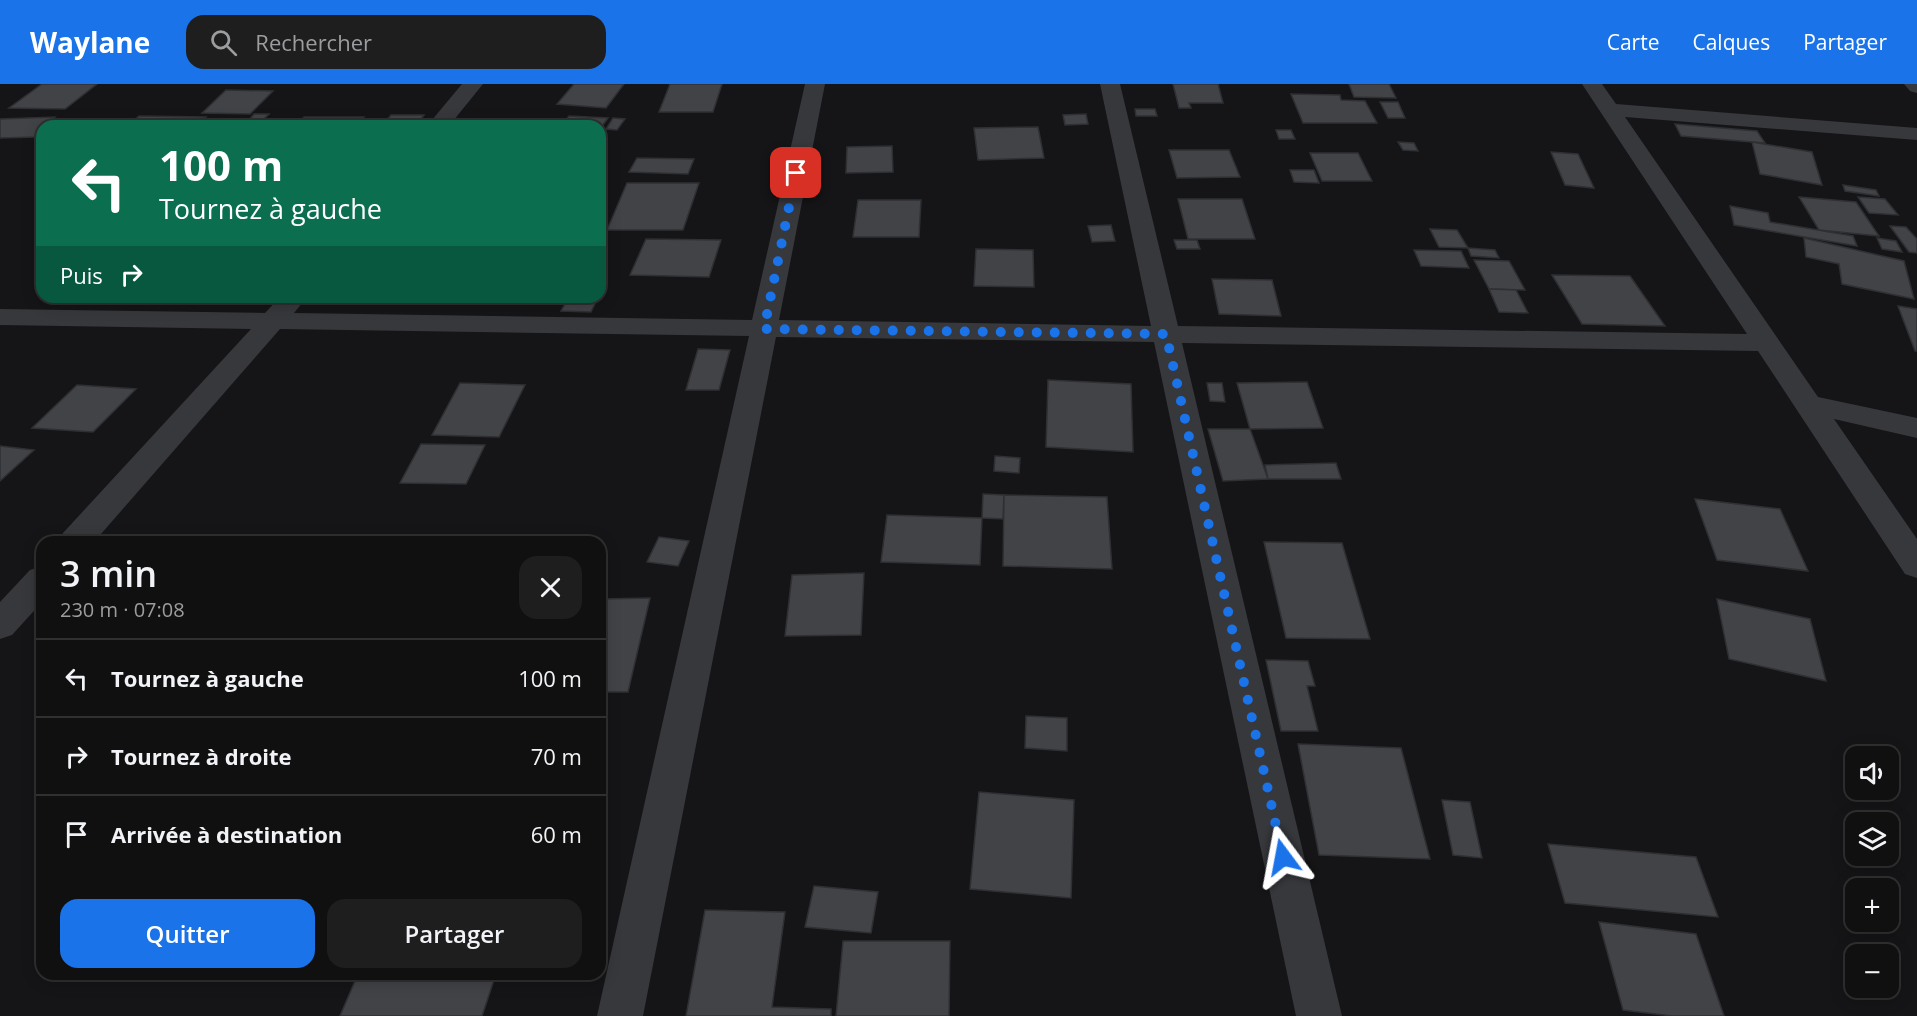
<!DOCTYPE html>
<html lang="fr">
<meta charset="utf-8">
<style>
:root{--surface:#101011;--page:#1e1e1f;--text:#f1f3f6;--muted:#9c9d9f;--line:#303031;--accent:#1a73e8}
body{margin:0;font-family:"Open Sans",sans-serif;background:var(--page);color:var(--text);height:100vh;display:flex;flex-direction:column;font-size:22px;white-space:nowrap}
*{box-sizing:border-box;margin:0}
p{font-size:20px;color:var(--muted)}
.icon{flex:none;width:33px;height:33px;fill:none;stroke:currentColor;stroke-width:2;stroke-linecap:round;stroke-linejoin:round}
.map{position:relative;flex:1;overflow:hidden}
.details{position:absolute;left:36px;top:452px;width:570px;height:444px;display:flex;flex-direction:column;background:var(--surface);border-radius:18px;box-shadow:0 3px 15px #0003,0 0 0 2px var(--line)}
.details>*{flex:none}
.top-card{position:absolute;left:36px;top:36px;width:570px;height:183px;border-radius:18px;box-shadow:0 3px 15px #0003,0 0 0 2px var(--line);background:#0b6e4f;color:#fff;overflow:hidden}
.buttons{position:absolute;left:1845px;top:662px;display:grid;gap:12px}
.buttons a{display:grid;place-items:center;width:54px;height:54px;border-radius:12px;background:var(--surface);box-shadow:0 3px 15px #0003,0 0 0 2px var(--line);font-size:30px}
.pin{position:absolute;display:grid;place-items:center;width:51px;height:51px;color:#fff;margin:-26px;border-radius:12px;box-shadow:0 3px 9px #0006}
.me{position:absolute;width:66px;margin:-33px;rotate:347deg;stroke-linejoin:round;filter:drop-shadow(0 0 4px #0008)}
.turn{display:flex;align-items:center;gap:21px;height:126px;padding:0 24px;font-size:27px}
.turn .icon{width:78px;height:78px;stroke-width:2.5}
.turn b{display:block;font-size:42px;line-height:51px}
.then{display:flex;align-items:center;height:57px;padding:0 24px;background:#0003;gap:12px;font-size:22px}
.round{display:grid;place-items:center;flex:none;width:63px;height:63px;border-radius:18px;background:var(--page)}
.overview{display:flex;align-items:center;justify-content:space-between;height:102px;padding:0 24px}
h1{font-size:36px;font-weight:600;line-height:45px}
.cta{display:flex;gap:12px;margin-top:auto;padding:12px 24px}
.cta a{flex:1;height:69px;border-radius:18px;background:var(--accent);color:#fff;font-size:24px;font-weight:600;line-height:69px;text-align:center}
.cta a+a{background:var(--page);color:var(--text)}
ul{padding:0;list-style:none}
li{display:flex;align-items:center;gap:18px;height:78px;padding:0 24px;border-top:2px solid var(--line)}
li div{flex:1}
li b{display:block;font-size:22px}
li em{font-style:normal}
header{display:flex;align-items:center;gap:36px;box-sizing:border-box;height:84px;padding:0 30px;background:var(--accent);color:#fff}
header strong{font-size:28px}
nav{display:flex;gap:33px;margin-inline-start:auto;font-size:21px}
.search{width:420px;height:54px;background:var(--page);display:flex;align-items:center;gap:15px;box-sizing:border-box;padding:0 21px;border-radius:18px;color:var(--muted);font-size:22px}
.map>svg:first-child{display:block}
</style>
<header>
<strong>Waylane</strong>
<div class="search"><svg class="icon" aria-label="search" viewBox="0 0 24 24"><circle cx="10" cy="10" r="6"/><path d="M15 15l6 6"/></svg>Rechercher</div>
<nav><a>Carte</a><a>Calques</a><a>Partager</a></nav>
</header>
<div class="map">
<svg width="1917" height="932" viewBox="0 0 1917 932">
<rect width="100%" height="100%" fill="#151517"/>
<g fill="#424347" stroke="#2f3033" stroke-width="1.5">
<path d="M42,0H97L65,25L9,24Z"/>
<path d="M574,0H624L606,24L557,20Z"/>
<path d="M670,0H722L713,28H659Z"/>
<path d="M1173,0H1218L1223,19H1189L1191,24H1179Z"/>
<path d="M1349,0H1389L1396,14L1354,13Z"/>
<path d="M226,6L273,7L250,30L202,29Z"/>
<path d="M1291,10L1340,11L1341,16L1365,17L1377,39H1303Z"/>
<path d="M1380,18H1398L1405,34H1388Z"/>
<path d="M1135,25H1155L1157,32H1136Z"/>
<path d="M254,30H269L263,36H249Z"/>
<path d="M1086,30L1088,40L1065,41L1063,31Z"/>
<path d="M391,31H424L417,41H383Z"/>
<path d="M139,32L206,33L196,42H127Z"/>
<path d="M569,32L608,34L600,45V42H561Z"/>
<path d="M55,33L46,42H42V46L36,53L0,54V35Z"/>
<path d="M304,33H364L357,42H296Z"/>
<path d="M613,34L625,35L617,46L606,45Z"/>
<path d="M1675,40L1757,47L1765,59L1681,52Z"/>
<path d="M1038,43L1044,74L978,76L974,44Z"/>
<path d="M1276,46H1291L1295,55H1279Z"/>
<path d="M1398,58L1414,59L1418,67L1403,66Z"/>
<path d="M1752,58L1812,68L1822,101L1760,90Z"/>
<path d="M892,62L893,88L846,89L847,63Z"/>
<path d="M1169,66H1229L1240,93L1177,94Z"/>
<path d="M1551,68L1578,70L1594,104L1565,101Z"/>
<path d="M1310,69H1358L1372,97H1322Z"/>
<path d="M637,74L694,75L688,90L629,88Z"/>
<path d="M1290,86H1314L1319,99L1294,98Z"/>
<path d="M627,99H699L683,146H607Z"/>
<path d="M1843,101L1876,106L1879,112L1845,107Z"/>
<path d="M1799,113L1856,118L1879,152L1819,146Z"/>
<path d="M1858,113L1885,115L1898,131L1869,129Z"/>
<path d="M1178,115H1242L1255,155H1188Z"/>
<path d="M858,116H921L919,153H853Z"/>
<path d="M1730,122L1768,129L1770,138L1853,152L1857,162L1734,141Z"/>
<path d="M1111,141L1115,157L1092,158L1088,142Z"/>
<path d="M1890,142L1906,143L1917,155V169L1909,168Z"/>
<path d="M1430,145L1457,146L1468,164L1439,163Z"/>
<path d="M1804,154L1904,177L1914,215L1842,200L1839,180L1806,173Z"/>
<path d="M1877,154L1896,157L1902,168L1882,165Z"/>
<path d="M646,155L721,156L709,193L630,191Z"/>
<path d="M1174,156H1197L1200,165H1177Z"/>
<path d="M1468,164L1495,166L1499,174L1471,172Z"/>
<path d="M976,165L1033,166L1034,203L974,202Z"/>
<path d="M1414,166L1461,167L1469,184L1421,182Z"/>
<path d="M1474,176L1509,177L1525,206L1489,205Z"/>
<path d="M1552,191L1630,192L1665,242L1582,240Z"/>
<path d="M1212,195L1272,196L1281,232L1219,230Z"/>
<path d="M1489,205L1516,206L1528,229L1499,228Z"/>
<path d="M569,213H598L591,228L561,227Z"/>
<path d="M1898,222L1917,225V267H1915Z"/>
<path d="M698,265L730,266L719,306H686Z"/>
<path d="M1048,296L1131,300L1133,368L1046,363Z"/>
<path d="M1307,298L1323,344L1250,345L1237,299Z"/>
<path d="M460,299L525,301L499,353L432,351Z"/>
<path d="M1207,299H1222L1225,318L1210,317Z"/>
<path d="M77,301L136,305L93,348L32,344Z"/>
<path d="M1208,345H1250L1268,395L1223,397Z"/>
<path d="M421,360L485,361L466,400L400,399Z"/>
<path d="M0,362L34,366L0,397Z"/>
<path d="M995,372L1020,374L1019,389L994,387Z"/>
<path d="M1336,379L1341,395H1268L1265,381Z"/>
<path d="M983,410L1004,411L1003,435L982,434Z"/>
<path d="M1004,411L1107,413L1112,485L1003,482Z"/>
<path d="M1695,415L1780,425L1808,487L1717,476Z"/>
<path d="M887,431L982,434L980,481L881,478Z"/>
<path d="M659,453L689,457L678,482L647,478Z"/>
<path d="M1264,458L1342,459L1370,555L1286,554Z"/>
<path d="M864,489L861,551L785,552L792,491Z"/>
<path d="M650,514L628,608H600V515Z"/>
<path d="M1717,515L1810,535L1826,597L1729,575Z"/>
<path d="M1266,576L1308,577L1315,602H1307L1318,647H1281Z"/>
<path d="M1026,632L1067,634V667L1025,664Z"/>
<path d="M1298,660L1401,664L1430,775L1319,771Z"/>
<path d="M979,708L1074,716L1071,814L970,805Z"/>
<path d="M1442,716L1470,718L1482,774L1453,771Z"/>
<path d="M1548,760L1696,773L1718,833L1565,819Z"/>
<path d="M814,802L878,808L871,849L805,843Z"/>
<path d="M705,826L785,828L772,923L831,925V932H686Z"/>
<path d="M1599,838L1696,850L1724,932H1672L1623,926Z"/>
<path d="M843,857H950L949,932H836Z"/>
<path d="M358,890H496L482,932H340Z"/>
</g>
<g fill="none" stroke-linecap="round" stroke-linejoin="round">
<g fill="#37383c" fill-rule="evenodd">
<path d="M462,0H483L449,42H427Z"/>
<path d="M805,0H825L779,236L1151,242L1100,0H1120L1178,242L1747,250L1582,0H1602L1616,20L1917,44V56L1625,33L1818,313L1917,334V354L1834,335L1917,455V494L1905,490L1758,267L1182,259L1342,932H1296L1154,258L776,253L643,932H597L749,252L280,245L94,458H59L63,449L251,245L0,241V225L265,229L280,213H307L294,229L752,236Z"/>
<path d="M1904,0H1917V9L1910,7Z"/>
<path d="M42,482V518L12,551L0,555V518L30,486Z"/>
</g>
</g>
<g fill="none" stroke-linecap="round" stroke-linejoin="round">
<path stroke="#1a73e8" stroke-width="10" stroke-dasharray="0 18" d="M796,89L764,245L1166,250L1283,773"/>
</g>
</svg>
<div class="buttons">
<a><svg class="icon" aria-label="sound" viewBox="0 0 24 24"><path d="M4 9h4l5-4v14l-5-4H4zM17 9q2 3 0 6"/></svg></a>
<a><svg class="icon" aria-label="layers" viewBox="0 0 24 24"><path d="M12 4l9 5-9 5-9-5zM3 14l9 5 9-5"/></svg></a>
<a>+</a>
<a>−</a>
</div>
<div class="pin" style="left:796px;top:89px;background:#d93025"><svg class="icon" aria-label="arrive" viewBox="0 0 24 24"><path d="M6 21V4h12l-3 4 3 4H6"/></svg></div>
<svg class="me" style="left:1283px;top:773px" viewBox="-20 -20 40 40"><path d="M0-17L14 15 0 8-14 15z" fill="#1a73e8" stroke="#fff" stroke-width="4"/></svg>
<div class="top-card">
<div class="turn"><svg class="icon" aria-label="left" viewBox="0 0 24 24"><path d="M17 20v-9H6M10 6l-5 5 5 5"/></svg><div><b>100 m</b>Tournez à gauche</div></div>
<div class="then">Puis<svg class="icon" aria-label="right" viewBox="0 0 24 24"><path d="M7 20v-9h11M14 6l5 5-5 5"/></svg></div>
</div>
<section class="details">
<div class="overview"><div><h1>3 min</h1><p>230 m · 07:08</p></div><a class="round"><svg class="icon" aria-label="close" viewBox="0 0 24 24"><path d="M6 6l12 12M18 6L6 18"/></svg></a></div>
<ul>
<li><svg class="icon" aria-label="left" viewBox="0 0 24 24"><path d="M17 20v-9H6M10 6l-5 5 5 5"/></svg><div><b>Tournez à gauche</b></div><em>100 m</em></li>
<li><svg class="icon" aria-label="right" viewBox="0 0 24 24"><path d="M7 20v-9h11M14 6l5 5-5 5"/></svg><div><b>Tournez à droite</b></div><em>70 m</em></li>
<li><svg class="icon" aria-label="arrive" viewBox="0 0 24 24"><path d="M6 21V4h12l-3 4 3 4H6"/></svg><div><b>Arrivée à destination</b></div><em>60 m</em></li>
</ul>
<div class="cta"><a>Quitter</a><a>Partager</a></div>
</section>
</div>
